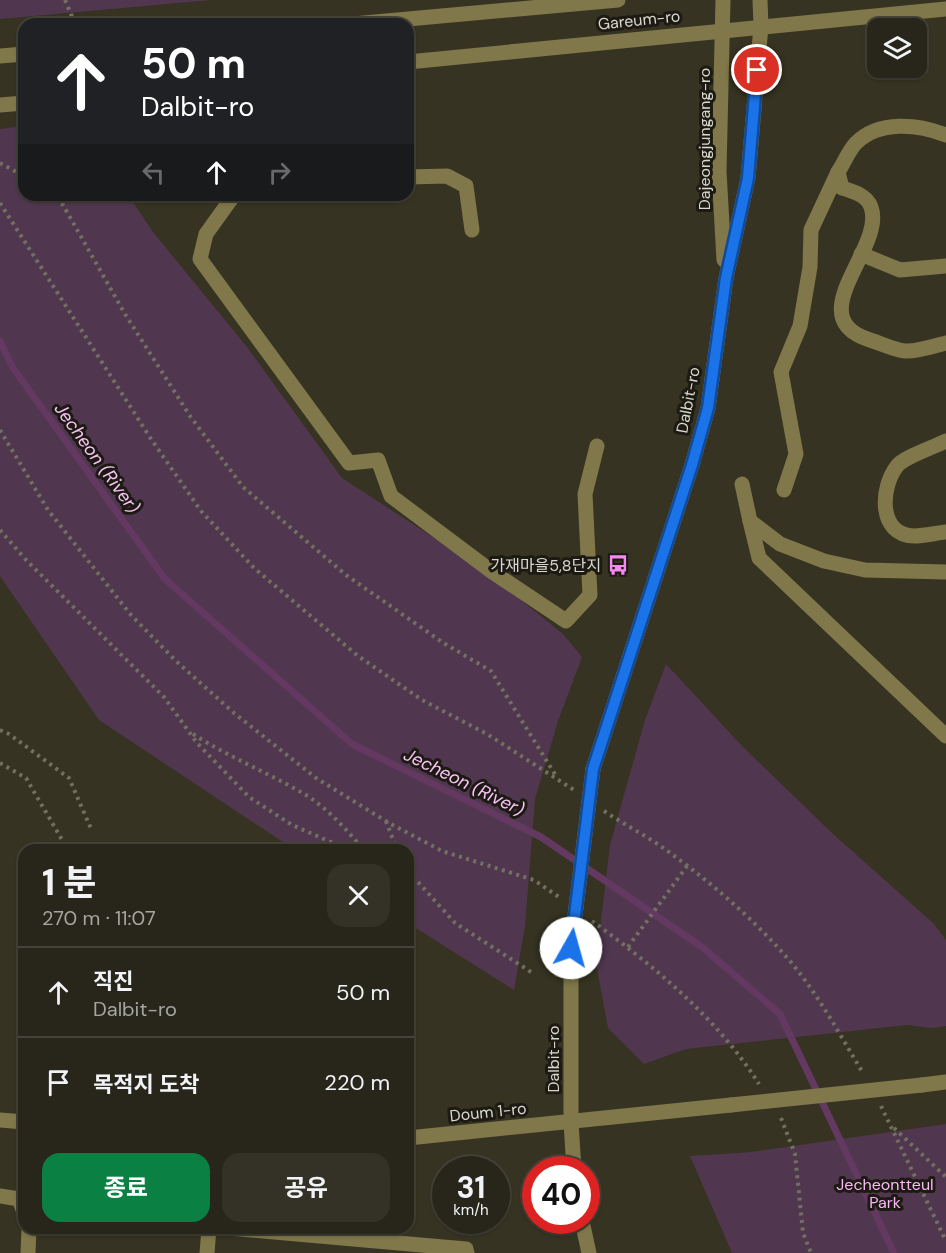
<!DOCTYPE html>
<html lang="ko">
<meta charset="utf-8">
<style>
:root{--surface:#28261a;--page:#343227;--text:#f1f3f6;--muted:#a5a5a2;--line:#444339;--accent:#0b8043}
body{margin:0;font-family:"DM Sans","Noto Sans KR",sans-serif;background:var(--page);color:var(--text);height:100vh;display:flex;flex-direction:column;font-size:22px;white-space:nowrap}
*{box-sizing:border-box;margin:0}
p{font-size:20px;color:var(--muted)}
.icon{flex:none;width:33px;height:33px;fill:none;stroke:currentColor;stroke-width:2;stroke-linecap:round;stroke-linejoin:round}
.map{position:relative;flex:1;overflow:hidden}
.side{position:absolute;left:18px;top:844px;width:396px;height:390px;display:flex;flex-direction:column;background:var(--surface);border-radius:18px;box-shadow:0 2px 4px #0004,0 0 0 2px var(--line)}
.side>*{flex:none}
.hud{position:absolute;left:18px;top:18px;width:396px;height:183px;border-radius:18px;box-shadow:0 2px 4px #0004,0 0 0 2px var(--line);background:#202124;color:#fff;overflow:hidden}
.tools{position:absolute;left:867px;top:18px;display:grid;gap:12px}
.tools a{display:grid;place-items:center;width:60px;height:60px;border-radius:12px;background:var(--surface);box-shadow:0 2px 4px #0004,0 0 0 2px var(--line);font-size:30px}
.speed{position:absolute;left:432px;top:1156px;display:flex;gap:12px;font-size:30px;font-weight:700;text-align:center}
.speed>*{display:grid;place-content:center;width:78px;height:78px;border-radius:50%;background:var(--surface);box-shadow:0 2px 4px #0004,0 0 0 2px var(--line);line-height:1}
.speed small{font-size:15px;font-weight:400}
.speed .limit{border:9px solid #d22;background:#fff;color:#111}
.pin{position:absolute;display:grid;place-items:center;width:51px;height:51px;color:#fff;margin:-26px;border:3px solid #fff;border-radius:50%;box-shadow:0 2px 6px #0007}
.me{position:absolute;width:66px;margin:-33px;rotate:7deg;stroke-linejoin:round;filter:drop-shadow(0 0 4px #0008)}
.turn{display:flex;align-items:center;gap:21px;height:126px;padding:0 24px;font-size:27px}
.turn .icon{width:78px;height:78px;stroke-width:2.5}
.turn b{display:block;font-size:42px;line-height:51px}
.lanes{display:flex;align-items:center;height:57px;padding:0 24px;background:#0003;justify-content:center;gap:30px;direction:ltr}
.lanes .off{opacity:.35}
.round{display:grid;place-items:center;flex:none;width:63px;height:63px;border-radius:18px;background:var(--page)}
.summary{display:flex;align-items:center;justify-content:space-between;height:102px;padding:0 24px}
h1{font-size:36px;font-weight:700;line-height:45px}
.button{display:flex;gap:12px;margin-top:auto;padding:12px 24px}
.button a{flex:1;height:69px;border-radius:18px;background:var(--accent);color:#fff;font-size:24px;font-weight:700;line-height:69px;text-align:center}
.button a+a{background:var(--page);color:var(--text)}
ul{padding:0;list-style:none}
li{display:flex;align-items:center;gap:18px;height:90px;padding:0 24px;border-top:2px solid var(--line)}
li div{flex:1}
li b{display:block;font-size:22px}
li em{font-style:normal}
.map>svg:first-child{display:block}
</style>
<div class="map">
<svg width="946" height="1253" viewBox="0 0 946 1253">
<rect width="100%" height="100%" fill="#363322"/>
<g fill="#50374f">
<path d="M0,0H211L0,19Z"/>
<path d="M24,126V195H128L153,232L247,347L342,478L485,571L563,634L582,657L558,721L535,799L525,926L514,990L408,923V850H295L99,720L0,576V129Z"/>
<path d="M666,664L742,746L833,834L933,923L946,940V1026L932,1028L907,1025L686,1049L644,1064L608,1028L596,963L610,845L645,720Z"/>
<path d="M946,1124V1253H732L690,1156L752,1152Z"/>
</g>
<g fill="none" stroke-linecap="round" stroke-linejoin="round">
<path stroke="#633861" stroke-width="7" d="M0,341L13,368L165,579L352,744L541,837L702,947L780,1014L894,1253"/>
<g stroke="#727061" stroke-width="4" stroke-dasharray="3 4.5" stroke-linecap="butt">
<path d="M65,0L75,24"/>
<path d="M0,163L24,176"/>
<path d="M49,195L63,205L125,314L190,416L243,487L346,575L442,642L491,671L556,776"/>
<path d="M0,203L151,439L201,511L254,568L358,656L422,700L487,734L574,790"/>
<path d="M0,430L48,510L131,615L176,661L234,713L316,778L389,823L442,851L534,880L559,897"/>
<path d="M0,530L26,560L164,697L197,743L249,797L292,825L349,850"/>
<path d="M0,730L9,734L69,778L92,831"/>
<path d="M193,734C227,756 264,771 299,791C325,805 345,828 364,850"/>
<path d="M0,763L26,778L68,850"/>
<path d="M604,811C622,823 641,833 659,845C703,876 746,912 782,952C815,988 838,1032 863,1073"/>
<path d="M386,821L397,850"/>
<path d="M408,871L455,923L531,972"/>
<path d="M592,921C654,966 718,1019 759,1084"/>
<path d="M628,947L687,866"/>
<path d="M881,1106L946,1241"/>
<path d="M781,1118L795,1154L803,1233L811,1253"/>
<path d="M894,1128L946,1177"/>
</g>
<g stroke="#80784a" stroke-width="15">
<path d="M723,0L719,171L724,260"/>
<path d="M353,24L618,0"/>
<path d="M0,56L24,54"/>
<path d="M408,62L946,9"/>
<path d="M0,105L24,103"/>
<path d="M946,135C918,124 879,120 856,143C849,150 844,163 838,172L842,188C852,191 867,195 871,207C886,248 798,317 870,340C880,343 894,350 905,351C917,352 934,346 946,343"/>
<path d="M408,177L447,176L466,186L472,230"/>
<path d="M234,195L206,234L200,259L349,463L378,460L391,496L491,571L566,621L590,595L585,494L597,446"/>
<path d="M861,254L900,270L946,266"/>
<path d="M946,441C934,447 904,457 897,466C880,488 878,535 914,536C924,536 936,533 946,532"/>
<path d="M742,484L750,521L780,544L824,561L865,570L946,572"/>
<path d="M784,490L796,454L781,372L800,326L810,267L811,230L838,172"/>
<path d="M750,521L759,558L946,736"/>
<path d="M593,769L692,465L708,408L726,278L748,178L761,26L760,0"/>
<path d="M571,948V1122L574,1170"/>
<path d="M922,1085L946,1082"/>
<path d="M0,1120L24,1122"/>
<path d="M408,1138L731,1105"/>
<path d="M0,1196L19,1199L24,1212"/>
<path d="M582,1221L589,1253"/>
<path d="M229,1228L466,1249L467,1253"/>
<path d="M28,1253L29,1228"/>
<path d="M207,1253L209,1228"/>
</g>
<g stroke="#80784a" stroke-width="15">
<path d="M571,948L593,769"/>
<path d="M731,1105L922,1085"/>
</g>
</g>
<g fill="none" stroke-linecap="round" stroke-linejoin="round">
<g stroke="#114b97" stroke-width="15">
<path id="route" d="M571,948L593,769L692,465L708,408L726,278L748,178L757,70"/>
</g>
<use href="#route" stroke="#1a73e8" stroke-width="10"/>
</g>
<defs>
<g id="bus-bare" transform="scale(1.62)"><path d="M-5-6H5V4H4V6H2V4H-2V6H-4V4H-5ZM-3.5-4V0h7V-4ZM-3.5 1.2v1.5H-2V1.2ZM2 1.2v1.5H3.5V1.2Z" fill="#f489f0" stroke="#1c1a13" stroke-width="2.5" paint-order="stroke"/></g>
</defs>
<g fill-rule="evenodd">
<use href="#bus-bare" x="618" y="565"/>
</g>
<g text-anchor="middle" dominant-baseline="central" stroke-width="6" stroke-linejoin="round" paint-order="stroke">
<g font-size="16" fill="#d9d8cd" stroke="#1c1a13">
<text transform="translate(639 20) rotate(-6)">Gareum-ro</text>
<text transform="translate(704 139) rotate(-90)">Dajeongjungang-ro</text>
<text transform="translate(688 400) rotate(-79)">Dalbit-ro</text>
<text transform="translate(553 1059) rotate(-90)">Dalbit-ro</text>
<text transform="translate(488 1112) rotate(-6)">Doum 1-ro</text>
</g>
<g font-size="16" fill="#d9d8cd" stroke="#1c1a13" text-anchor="end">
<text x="601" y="565">가재마을5,8단지</text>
</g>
<g font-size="16" fill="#fcb8f9" stroke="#1c1a13">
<text x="885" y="1184">Jecheontteul<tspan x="885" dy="18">Park</tspan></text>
</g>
<g font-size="18" font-style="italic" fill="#fbc4f8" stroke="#1c1a13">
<text transform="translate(97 458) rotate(54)">Jecheon (River)</text>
<text transform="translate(464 782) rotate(26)">Jecheon (River)</text>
</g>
</g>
</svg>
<div class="tools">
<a><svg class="icon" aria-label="layers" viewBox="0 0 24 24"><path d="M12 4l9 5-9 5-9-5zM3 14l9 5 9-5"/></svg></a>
</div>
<div class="speed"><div>31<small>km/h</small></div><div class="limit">40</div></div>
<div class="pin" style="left:757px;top:70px;background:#d93025"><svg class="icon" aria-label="arrive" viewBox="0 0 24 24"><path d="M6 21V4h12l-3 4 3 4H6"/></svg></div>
<svg class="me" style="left:571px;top:948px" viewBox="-20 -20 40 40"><circle r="19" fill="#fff"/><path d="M0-13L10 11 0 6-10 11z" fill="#1a73e8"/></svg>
<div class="hud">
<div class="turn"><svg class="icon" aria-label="ahead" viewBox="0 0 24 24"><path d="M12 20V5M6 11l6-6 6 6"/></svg><div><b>50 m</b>Dalbit-ro</div></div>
<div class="lanes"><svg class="icon off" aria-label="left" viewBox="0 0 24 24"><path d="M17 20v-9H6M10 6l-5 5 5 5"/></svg><svg class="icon" aria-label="ahead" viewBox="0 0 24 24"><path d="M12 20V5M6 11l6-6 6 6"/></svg><svg class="icon off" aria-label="right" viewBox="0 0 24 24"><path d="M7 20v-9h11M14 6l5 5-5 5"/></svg></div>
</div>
<section class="side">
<div class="summary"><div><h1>1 분</h1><p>270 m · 11:07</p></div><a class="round"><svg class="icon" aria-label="close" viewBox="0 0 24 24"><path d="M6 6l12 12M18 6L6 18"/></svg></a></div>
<ul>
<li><svg class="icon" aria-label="ahead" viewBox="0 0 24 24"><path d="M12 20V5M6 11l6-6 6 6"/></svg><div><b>직진</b><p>Dalbit-ro</p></div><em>50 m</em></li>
<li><svg class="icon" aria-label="arrive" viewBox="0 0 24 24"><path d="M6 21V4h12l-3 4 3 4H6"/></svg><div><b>목적지 도착</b></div><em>220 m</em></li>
</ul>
<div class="button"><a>종료</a><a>공유</a></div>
</section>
</div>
